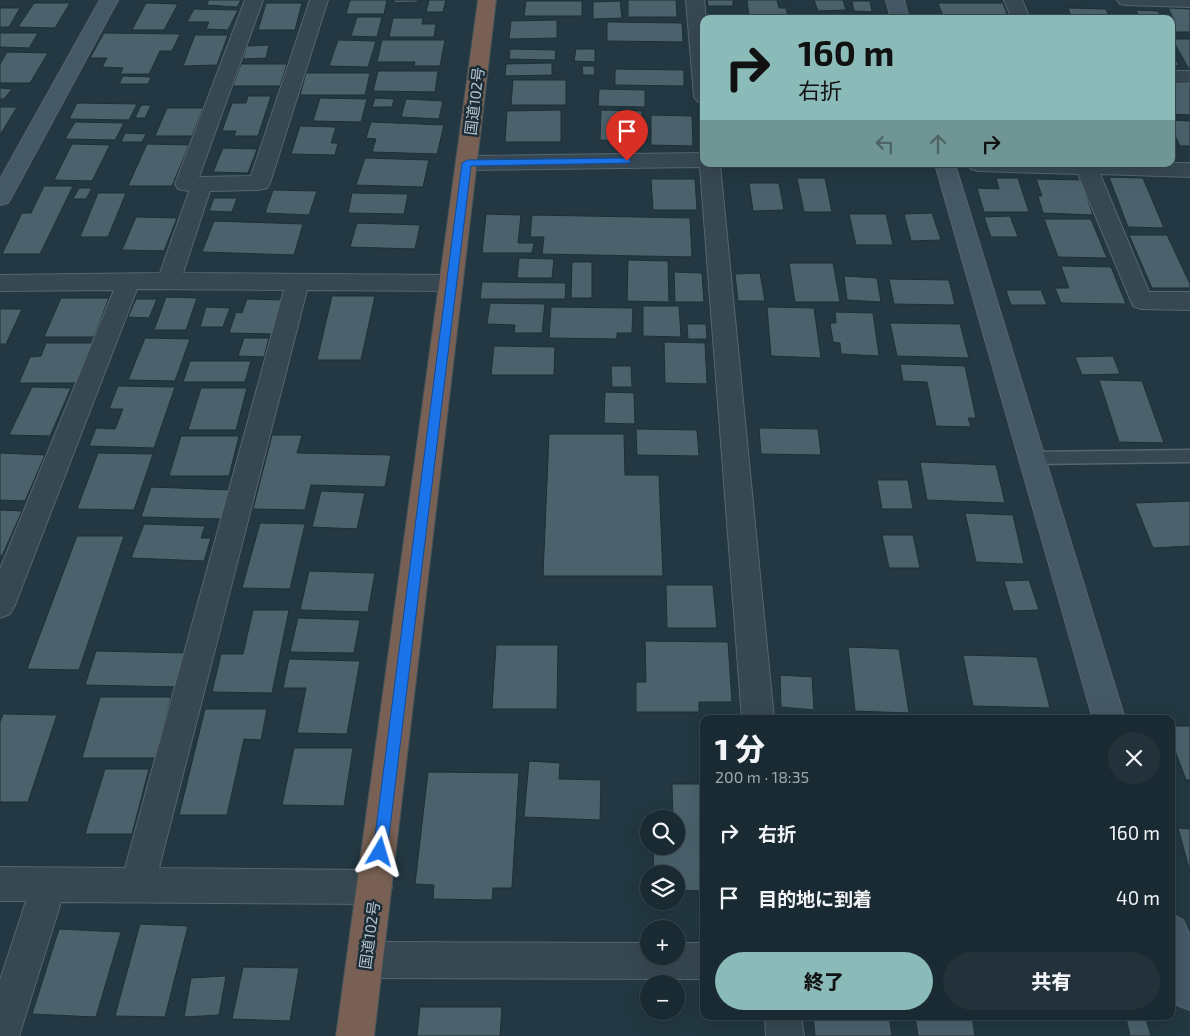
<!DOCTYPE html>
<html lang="ja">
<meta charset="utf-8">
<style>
:root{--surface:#1a2a32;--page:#23323a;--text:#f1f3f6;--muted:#9fa7ac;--line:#38464d;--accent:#8bbbb9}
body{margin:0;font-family:"Exo 2","Noto Sans JP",sans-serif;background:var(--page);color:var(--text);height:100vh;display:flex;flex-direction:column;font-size:19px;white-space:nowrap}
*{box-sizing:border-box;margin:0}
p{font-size:16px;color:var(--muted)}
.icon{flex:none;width:28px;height:28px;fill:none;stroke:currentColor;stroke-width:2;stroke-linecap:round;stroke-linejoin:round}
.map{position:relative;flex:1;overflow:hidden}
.sheet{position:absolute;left:700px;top:715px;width:475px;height:305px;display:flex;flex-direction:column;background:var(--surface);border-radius:10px;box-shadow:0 5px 20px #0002,0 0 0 1px var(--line)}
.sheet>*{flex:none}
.guide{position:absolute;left:700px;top:15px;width:475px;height:152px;border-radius:10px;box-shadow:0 5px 20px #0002,0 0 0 1px var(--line);background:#8bbbb9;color:#111;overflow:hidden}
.fabs{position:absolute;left:640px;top:810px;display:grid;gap:10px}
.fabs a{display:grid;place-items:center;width:45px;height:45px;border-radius:50%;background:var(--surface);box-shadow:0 5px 20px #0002,0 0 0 1px var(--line);font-size:25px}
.pin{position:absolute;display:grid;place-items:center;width:42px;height:42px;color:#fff;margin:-51px -21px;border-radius:50% 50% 50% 0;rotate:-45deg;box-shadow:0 0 5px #0007}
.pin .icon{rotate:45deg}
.me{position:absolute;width:55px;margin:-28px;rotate:7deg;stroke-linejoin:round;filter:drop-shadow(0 0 4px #0008)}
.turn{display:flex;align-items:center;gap:18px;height:105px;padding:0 15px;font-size:22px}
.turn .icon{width:65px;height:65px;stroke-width:2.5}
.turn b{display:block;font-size:35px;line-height:42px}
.lanes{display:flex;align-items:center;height:48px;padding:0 15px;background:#0003;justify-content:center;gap:25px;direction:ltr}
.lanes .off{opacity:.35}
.round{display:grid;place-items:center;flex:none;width:52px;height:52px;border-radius:26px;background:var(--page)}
.overview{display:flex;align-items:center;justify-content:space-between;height:85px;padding:0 15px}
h1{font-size:30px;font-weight:800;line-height:38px}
.primary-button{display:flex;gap:10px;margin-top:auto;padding:10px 15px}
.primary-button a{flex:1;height:58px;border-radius:30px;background:var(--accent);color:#111;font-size:20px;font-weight:800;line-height:58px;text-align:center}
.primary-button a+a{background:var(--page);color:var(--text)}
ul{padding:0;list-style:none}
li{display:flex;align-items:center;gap:15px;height:65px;padding:0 15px}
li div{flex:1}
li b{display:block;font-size:19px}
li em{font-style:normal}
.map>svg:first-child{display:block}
</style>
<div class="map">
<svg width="1190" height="1036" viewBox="0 0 1190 1036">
<rect width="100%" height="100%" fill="#233842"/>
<g fill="#4b626d" stroke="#1e2f39">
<path d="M209,0H241L237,7L206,5Z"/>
<path d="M350,0H387L384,14H346Z"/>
<path d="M394,0H418V2L394,3Z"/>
<path d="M429,0H446L443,12H426Z"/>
<path d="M628,0H676L677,17H628Z"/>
<path d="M707,0H739L740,1H733V6H708Z"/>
<path d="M747,0H777L779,8H786L788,17H749Z"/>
<path d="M814,0H843L846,10L818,11Z"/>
<path d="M526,1H582V16H524Z"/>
<path d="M620,1L622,18L593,19V2Z"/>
<path d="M852,1H870L872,12L854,11Z"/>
<path d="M34,3H70L55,28L18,27Z"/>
<path d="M146,3L178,4L164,30H132Z"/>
<path d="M266,3H302L295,30H258Z"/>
<path d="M938,3H1003L1009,19H944Z"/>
<path d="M0,8H20L9,27H0Z"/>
<path d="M1068,8L1106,9L1110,19H1072Z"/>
<path d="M1168,8L1190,9V32H1175L1171,25V19L1174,20Z"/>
<path d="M194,9L238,10L228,30L206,29L209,22H187Z"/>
<path d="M1136,10L1158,11L1162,19H1140Z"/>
<path d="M357,17H382L377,37L351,36Z"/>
<path d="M393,18H423L422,24H436L434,37H389Z"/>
<path d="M557,20V38L509,39L511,21Z"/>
<path d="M607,22L682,23L683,42L607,41Z"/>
<path d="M0,33H38L29,48L0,47Z"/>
<path d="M104,33L180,34L172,51H160L149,74H120L123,68L102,67L107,58H90Z"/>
<path d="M195,35H228L217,65L183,66Z"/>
<path d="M1172,39H1190V69H1189Z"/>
<path d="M338,40L376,41L368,67L329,66Z"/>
<path d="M382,40H445L440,66H414L415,62H377Z"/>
<path d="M269,45L266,58L243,59L247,46Z"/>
<path d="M510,49L556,50L555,60L509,59Z"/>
<path d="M576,49H595V62L574,61Z"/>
<path d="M1171,50L1179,66L1171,65Z"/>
<path d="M7,52L48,53L30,83H0V64Z"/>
<path d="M552,63V75L505,76L506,64Z"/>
<path d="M241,64H287L280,86H233Z"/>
<path d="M582,66H594L595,75H583Z"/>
<path d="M615,69L684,70V86L615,85Z"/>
<path d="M378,71H438L435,92L373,91Z"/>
<path d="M306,73H370L365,95H300Z"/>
<path d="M123,76L151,77L148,84H119Z"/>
<path d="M513,80H566V105H511Z"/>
<path d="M1171,81L1190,82V115L1171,114Z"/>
<path d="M0,88L12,89L4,99H0Z"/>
<path d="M599,89L645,90V107L598,106Z"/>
<path d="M248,96H271L258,136H234L236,131H222L232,103H246Z"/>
<path d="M320,98L367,99L361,122L313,121Z"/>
<path d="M375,98L394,99L392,107H372Z"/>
<path d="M406,99L443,101L439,119L401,117Z"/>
<path d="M77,103L137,104L129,120L69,119Z"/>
<path d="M141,105H151L145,118H135Z"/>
<path d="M0,107H17L0,135Z"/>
<path d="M167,108H203L192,136H155Z"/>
<path d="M561,110V142H505L507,111Z"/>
<path d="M601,110L642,111V141L600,140Z"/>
<path d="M651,115L692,116L693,146L651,145Z"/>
<path d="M1171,120L1190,121V146H1180L1171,128Z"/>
<path d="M75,122L124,123L115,140L65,139Z"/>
<path d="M371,122L444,125L437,154L372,152L376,139L366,138Z"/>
<path d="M300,126L336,127L331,143H338L335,155L291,154Z"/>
<path d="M125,133L146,134L142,142H121Z"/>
<path d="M72,144L110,145L92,181L54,180Z"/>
<path d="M147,144L189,145L172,186H128Z"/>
<path d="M223,148L257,149L248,173L213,172Z"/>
<path d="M365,158L429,160L423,187L356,185Z"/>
<path d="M1109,177L1143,178L1164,228L1128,227Z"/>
<path d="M797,178H825L832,212H804Z"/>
<path d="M996,178H1018L1029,212H984L977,188L999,189Z"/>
<path d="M651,179H695L697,210H653Z"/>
<path d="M1036,179L1081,180L1093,215L1043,213L1038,196H1042Z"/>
<path d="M749,183H779L784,210L753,211Z"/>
<path d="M44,186H73L40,254H2L22,213H31Z"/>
<path d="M79,188H92L86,199H73Z"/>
<path d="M273,190L317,191L309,215L265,213Z"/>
<path d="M98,193H126L108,237H80Z"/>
<path d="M352,193L408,194L404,214L348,213Z"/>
<path d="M214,198H237L232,212L209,211Z"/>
<path d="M932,213L941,240L911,241L904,214Z"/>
<path d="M486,214L521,215L518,243H534L532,253H482Z"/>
<path d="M849,214H886L893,245H856Z"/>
<path d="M532,215L690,218L692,257L542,254L544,237H530Z"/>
<path d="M1010,216L1018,237H991L984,217Z"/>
<path d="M136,217L177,218L164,251L122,250Z"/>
<path d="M1044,219H1091L1107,258L1058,257Z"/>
<path d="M214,221L303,224L294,255L202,252Z"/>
<path d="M357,223L420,225L415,249L350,247Z"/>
<path d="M1129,235H1167L1190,284V288H1152Z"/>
<path d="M519,258L554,259L552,278H517Z"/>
<path d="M628,260L668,261L669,302L627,301Z"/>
<path d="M572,262H592V298H571Z"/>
<path d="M789,263H833L840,302H795Z"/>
<path d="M1061,266L1111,267L1126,304L1061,303L1055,288H1069Z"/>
<path d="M674,272L702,273L704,302H675Z"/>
<path d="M760,273L765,301H738L735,274Z"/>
<path d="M844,276L877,278L881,302L847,300Z"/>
<path d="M889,279L949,280L955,305L894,304Z"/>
<path d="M482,282L566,283L565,299H480Z"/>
<path d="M1006,290H1041L1047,305H1011Z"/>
<path d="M332,296H375L361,360H317Z"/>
<path d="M166,297L197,298L186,330H154Z"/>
<path d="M61,298H109L94,337H44Z"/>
<path d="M136,299H157L149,318L128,317Z"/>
<path d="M247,299L284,300L274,334L229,333L236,312L242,313Z"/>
<path d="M490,303L545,304L542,333H514L515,325L487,324Z"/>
<path d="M643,306H679L681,337L643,336Z"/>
<path d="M206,307L230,308L223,327H200Z"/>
<path d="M551,307L633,308L632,333H617V339L549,338Z"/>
<path d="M767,307L814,308L821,358L771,356Z"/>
<path d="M0,309H22L6,344H0Z"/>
<path d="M835,312L873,313L879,356L841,354L840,343L833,342L830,323H836Z"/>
<path d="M890,323L960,324L969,358L897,356Z"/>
<path d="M687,324H706L707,339H688Z"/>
<path d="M145,338L190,339L175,381L128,380Z"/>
<path d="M244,338H269L264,357L238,356Z"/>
<path d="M664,342L705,343L707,384L665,383Z"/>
<path d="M46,343H97L81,383H19L30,357L41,356Z"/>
<path d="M494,346L555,347L554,375H491Z"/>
<path d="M1113,356L1120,374L1082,375L1075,357Z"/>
<path d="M190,361H251L245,382H183Z"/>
<path d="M900,364L965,366L976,418H968L971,427L936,426L927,382L903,381Z"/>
<path d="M611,366H631L632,387H612Z"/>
<path d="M1099,380L1142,381L1164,443L1119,442Z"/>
<path d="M118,386L175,387L154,448L89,446L96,428L115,429L123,409H109Z"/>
<path d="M32,387L71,388L50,436L9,435Z"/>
<path d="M201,388H247L236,430H188Z"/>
<path d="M605,392L634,393L635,424L604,423Z"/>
<path d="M759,428L818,429L821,455L761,454Z"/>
<path d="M636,429L697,430L699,456L637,455Z"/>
<path d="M549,434H624L625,475H659L663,576H543Z"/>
<path d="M272,435H302L297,453L391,455L385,487L311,485L305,510L253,509Z"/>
<path d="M181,436H239L229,476H169Z"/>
<path d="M0,453L45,455L25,501L0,500Z"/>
<path d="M98,453L153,454L134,510L77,509Z"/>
<path d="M920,462L996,465L1005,503L927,500Z"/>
<path d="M877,480H908L913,509H882Z"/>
<path d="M151,487L230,490L221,519L141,517Z"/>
<path d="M321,491L365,493L357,529L312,527Z"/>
<path d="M1190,501V546L1153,548L1135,503Z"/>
<path d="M0,510L22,511L2,556H0Z"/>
<path d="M965,513L1013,515L1024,564L976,562Z"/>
<path d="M260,523L305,524L290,589L242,588Z"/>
<path d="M144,524L205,526L201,538H211L204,561L131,558Z"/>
<path d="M882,535H913L920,568H889Z"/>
<path d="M77,536H124L79,670L27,669Z"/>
<path d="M309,571L375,573L368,612L300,610Z"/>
<path d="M1029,580L1039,610L1013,611L1004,581Z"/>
<path d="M666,585H713L717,628H667Z"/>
<path d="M253,610H289L272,693L212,692L221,654H243Z"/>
<path d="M298,618L360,620L354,653L290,652Z"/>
<path d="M645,641L728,642L732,702H699V712H636V682H646Z"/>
<path d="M496,645H558L557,709H492Z"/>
<path d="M848,647L899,649L909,713L855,711Z"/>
<path d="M96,651L188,653L179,687L85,685Z"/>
<path d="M963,655L1037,657L1050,708L973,706Z"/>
<path d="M289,659L360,661L347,734L297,733L306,688H283Z"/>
<path d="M780,675L812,677L814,710L781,707Z"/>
<path d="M100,697H171L156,758H82Z"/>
<path d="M205,709H267L261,740L244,739L227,815H179Z"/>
<path d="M3,714L57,715L28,802H0V722Z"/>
<path d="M1171,726H1190V780H1186L1171,740Z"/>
<path d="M294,748H353L344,806L282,805Z"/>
<path d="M529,761L560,763L559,779L601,780L600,820L524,817Z"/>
<path d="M105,769H149L132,834H85Z"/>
<path d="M428,772L519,773L512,888H493L492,900L433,899L434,885L415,884Z"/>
<path d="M672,784H704V891L676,890V874H654L653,846H676V819H673Z"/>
<path d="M1178,828L1190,829V868H1189Z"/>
<path d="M140,924L188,926L165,1017L115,1016Z"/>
<path d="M59,929L121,932L96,1017L32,1014Z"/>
<path d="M243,967L299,968L290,1021L232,1019Z"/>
<path d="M226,976L219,1015L184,1017L191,978Z"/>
<path d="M420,1007H502L500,1036H417Z"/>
<path d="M813,1016H889L892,1036H815Z"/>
<path d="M915,1016H972L975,1036H918Z"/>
<path d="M1126,1018L1146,1019L1151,1036H1130Z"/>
</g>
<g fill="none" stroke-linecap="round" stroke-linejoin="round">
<g stroke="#55666f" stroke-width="3">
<path id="lane" d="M1190,450V462L1032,464L1027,462L1025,458L1027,454L1032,452Z"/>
</g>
<g stroke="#55666f" stroke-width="2">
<g id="street">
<path d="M245,0H263L199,177L251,176L310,0H328L270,183L267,188L259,190L210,191L183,273L451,275L459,277L463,283L459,289L451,291L307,290L159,868L375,870L387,875L392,887L387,899L375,904L61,902L19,1036H0V980L26,901H0V867L125,868L284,290L137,289L15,605L10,614L0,618V569L114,290L0,291V275L160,273L189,191L178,189L175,184Z"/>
<path d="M686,0H704L706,19H704V103L697,101L694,97Z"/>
<path d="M1004,0H1022L1030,19H1012Z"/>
<path d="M1117,0H1190V7L1126,5L1120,4Z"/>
<rect x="1171" y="71" width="19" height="12"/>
<path d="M704,153V164H720L774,719H742L700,167L467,170L460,168L457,163L460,158L467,156Z"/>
<path d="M1190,163V177L1100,174L1149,292H1190V310L1141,309L1133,306L1078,174L978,171L971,169L968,164Z"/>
<path d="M365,942L649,943V956H676V943H704V979L365,978L352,973L347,960L352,947Z"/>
<path d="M765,1016H801L804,1036H766Z"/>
</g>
</g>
<g stroke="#55666f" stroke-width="2">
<g id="secondary">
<path d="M100,0H118L11,198L8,203L0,205V179Z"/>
<path d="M886,0H904L909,19H891Z"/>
<path d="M935,164H955L1125,719H1093Z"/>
<path d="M1171,914L1183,920L1190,936V1010L1177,1005L1171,990Z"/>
</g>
</g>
<g stroke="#42535c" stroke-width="2">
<path id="highway" d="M478,0H496L374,1036H336Z"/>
</g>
<use href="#lane" fill="#374852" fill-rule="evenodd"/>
<use href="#street" fill="#374852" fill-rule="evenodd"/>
<use href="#secondary" fill="#455865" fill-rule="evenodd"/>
<use href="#highway" fill="#786154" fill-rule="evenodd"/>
</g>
<path fill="#1a73e8" stroke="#114b97" d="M627,158L630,159V163L471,166L387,852L385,857L380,859L375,857L373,852L462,163L467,160Z"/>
<g text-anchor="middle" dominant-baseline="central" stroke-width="5" stroke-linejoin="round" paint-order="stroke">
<g font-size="15" fill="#b4c3cc" stroke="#1c2d37">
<text transform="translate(474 101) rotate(-83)">国道102号</text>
<text transform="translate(369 935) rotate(-82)">国道102号</text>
</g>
</g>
</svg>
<div class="fabs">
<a><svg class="icon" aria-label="search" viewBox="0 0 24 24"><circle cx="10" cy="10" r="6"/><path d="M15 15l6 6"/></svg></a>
<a><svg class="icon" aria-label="layers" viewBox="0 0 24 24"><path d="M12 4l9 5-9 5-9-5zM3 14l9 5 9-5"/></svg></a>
<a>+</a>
<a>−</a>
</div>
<div class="pin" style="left:627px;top:161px;background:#d93025"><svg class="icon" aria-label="arrive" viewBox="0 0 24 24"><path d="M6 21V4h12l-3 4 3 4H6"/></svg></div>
<svg class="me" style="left:380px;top:852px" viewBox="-20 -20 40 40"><path d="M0-17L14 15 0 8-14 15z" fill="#1a73e8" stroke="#fff" stroke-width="4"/></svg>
<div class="guide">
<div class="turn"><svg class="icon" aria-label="right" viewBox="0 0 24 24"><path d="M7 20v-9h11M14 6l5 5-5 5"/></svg><div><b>160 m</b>右折</div></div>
<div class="lanes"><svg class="icon off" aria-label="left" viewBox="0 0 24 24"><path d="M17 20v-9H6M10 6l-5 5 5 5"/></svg><svg class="icon off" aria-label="ahead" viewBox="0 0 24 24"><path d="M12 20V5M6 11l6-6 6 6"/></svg><svg class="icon" aria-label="right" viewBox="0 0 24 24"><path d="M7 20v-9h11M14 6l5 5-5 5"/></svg></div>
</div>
<section class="sheet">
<div class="overview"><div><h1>1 分</h1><p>200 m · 18:35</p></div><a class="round"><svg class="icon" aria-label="close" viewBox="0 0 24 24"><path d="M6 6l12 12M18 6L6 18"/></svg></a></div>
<ul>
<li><svg class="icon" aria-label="right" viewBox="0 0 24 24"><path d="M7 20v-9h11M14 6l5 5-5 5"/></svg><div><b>右折</b></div><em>160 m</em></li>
<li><svg class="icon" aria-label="arrive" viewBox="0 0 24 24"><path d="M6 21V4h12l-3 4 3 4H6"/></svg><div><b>目的地に到着</b></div><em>40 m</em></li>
</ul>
<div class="primary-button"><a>終了</a><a>共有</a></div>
</section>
</div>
